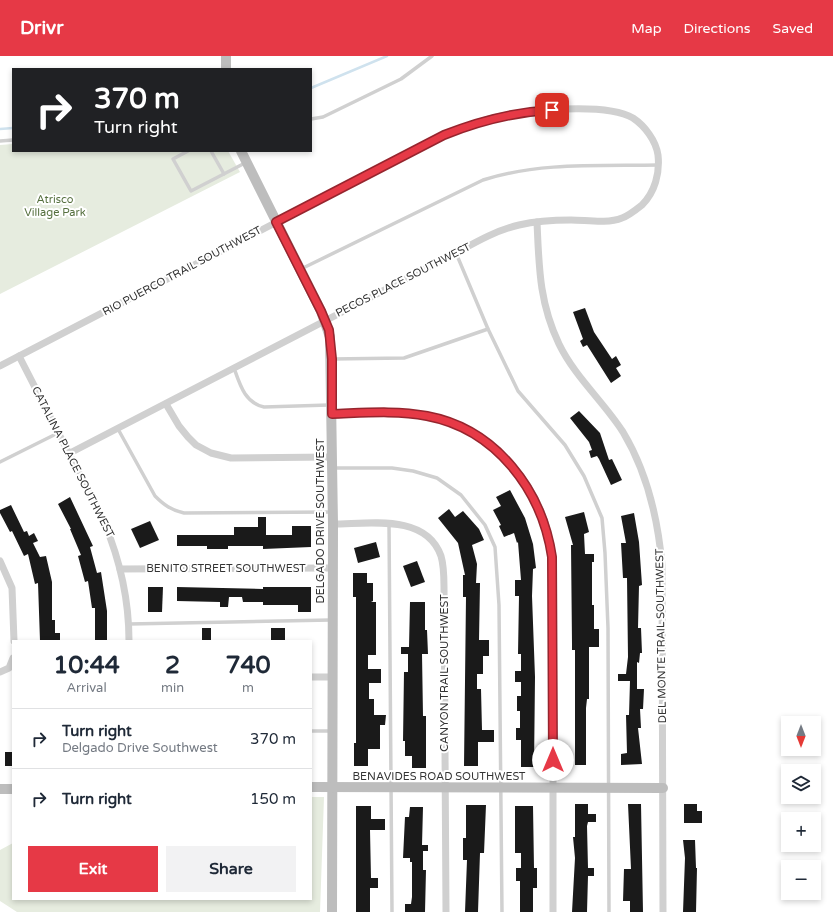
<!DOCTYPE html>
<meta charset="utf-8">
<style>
:root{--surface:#fff;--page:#f2f2f3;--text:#1f2937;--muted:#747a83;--line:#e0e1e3;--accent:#e63946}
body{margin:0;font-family:"Varela Round",sans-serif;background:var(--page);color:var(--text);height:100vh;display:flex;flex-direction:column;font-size:15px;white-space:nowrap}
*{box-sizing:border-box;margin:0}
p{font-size:13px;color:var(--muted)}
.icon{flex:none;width:22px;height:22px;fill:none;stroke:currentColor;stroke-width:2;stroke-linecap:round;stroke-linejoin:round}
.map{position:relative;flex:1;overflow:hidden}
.details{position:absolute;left:12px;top:584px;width:300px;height:260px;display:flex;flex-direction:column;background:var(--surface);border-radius:0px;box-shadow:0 2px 6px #0003}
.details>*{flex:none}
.banner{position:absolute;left:12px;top:12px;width:300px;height:84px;border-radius:0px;box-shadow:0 2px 6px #0003;background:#202124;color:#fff;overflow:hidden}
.needle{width:26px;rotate:180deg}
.fabs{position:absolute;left:781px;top:660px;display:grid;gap:8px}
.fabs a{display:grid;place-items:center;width:40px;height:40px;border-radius:0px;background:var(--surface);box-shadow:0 2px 6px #0003;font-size:20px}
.pin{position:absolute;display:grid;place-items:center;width:34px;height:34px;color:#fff;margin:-17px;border-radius:8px;box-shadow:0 2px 6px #0006}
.me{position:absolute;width:44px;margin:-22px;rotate:0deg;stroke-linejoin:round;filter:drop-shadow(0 0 3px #0008)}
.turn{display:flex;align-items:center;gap:14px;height:84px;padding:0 16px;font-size:18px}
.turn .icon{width:52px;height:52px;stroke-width:2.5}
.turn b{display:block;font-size:28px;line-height:34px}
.eta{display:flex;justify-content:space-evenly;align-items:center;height:68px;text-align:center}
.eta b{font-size:24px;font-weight:700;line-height:28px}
.action{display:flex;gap:8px;margin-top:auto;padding:8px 16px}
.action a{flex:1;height:46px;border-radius:0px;background:var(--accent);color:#fff;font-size:16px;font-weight:700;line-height:46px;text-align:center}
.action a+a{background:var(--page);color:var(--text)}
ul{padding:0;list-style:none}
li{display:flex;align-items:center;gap:12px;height:60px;padding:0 16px;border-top:1px solid var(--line)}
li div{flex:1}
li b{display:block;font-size:15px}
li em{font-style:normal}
header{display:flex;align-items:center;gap:24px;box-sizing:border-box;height:56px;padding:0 20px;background:var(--accent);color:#fff}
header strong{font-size:19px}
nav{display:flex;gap:22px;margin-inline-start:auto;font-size:14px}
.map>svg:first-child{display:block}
</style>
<header>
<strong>Drivr</strong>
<nav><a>Map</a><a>Directions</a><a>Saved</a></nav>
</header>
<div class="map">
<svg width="833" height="856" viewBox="0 0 833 856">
<rect width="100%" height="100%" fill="#fff"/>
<g fill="#e6ecdf">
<path d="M13,88V95H228L240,116L0,238V89Z"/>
<path d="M311,741H324L320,856H17L0,845V794L13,787V843H311Z"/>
</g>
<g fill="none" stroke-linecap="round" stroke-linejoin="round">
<g stroke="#cfe2ee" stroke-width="2.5">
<path d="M311,32L387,0"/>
<path d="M0,73L13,72"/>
</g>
</g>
<g fill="#1a1a1a">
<path d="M585,252L594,276L612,303L616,300L621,309L616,312L621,320L611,327L587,289L583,291L580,285L583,283L573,256Z"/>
<path d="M579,355L600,377L609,404L612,403L622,424L611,429L599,403L597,400L591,402L589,395L592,394L589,386L570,362Z"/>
<path d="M510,434L525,462L533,488L536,512L533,513L532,540L535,621L534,711H521V684H516V672H520V655H517V640H521V626H515V615H521V598H518L519,540H515V524H521L518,486L517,487L514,477L504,481L499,470L501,469L493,454L501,450L496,441Z"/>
<path d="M70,441L93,490L90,491L97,517L101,516L107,555V585H95V552H92L88,525L85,526L78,500L81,499L70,473H71L58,448Z"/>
<path d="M11,449L24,476L27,475L29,480L34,477L38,485L33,487L40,501L46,500L52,526V564H55V577H60V585H40L38,527L35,528L28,498L24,500L12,475L10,476L0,457V454Z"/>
<path d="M449,453L455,461L463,455L479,473L484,484L472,489L477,508L476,527H480L479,584H489V600H483V618H477V633H481L482,674H494V686H478V710H464L466,541H463V519H465L458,487L438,462Z"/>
<path d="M584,456L589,476L584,478L585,498H594V506H592V549H594V573H599V591H589V643H587L586,652V709H575V594H572V588L571,489H573L565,461Z"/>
<path d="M634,457L639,486L642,529L639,530L638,572H641L642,597H640L639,607L637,606V633H644L643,653H640L641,672H638L642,708L621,709V698L627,697L626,659H629L630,625H618V618H626L628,601L627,522H623L621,487H626L621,460Z"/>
<path d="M258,461H266V479H292V470H311V491L263,493V490H228V493H207V490H177V479H234V471H258Z"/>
<path d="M150,465L159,484L140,492L131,473Z"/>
<path d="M376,486L380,501L358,507L354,492Z"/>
<path d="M417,505L425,526L411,531L403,510Z"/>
<path d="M353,517H367V527H373V545L371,546H376V599H368V613H381V627H369V643H374V659H386L385,669H380V693H368V710H354V687H356V541H353Z"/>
<path d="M148,531H163L162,556H148Z"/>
<path d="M177,531L263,533V531H311V556H298V549H263V546H243L242,541H229L228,551H220V546L177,545Z"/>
<path d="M410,546H425V574H427L428,598H422L423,660H426V712H412V700H405V685H403L404,616H408V598H401V591H409Z"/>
<rect x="202" y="572" width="9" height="13"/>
<rect x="271" y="572" width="14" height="13"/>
<rect x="5" y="696" width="8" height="14"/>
<path d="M575,748H588V758H596V766H588L587,770L588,812H594V820H588L587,856H572L575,802L573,781H575Z"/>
<path d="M628,748H641L643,856H630V845H623L624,813H631Z"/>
<path d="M684,748H697V755H702V767H684Z"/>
<path d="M466,749H486L484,797H480L478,856H465L467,804H463V782H466Z"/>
<path d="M356,750H371V763H385V774H370L371,822H378V832H370V856H356Z"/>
<path d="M515,750H533L534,812H537V832H533V856H520V825H516V812H521V797H515Z"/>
<path d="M410,751H423L422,789H428V795H423V814H426L425,856H405V848H411L412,841V806H410V802H403L405,761H409Z"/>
<path d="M683,784H695L696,812H697L696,856H683L685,802Z"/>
</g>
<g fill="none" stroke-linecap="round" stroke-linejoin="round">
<g stroke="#d0d0d0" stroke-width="3.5">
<path d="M311,63L323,61L401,23L432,0"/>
<path d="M0,85L13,84"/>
<path d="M188,95L173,103L191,135L245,107"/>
<path d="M211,95L224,118"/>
<path d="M456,197L488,273L518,335L565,389L584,420L602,462L605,497L608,572L609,856"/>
<path d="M301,213L483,124C540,106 599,110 658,109"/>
<path d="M332,303L404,302L488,273"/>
<path d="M234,312C240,329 245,347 264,351L329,349"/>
<path d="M118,373L155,440C164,449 171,454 184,457L332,456"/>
<path d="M0,406L58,377"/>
<path d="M333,412H392L413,415L437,422L461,439L485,469L495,491L499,549L502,856"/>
<path d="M389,467L392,856"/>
<path d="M129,568L331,564"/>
<path d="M311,675H332"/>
</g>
<g stroke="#d0d0d0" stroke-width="7">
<path d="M537,166C539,210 539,246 559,288C575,321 603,345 623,376C647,416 658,463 662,509L663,856"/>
<path d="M19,300L104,466C120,504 129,543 129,585"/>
<path d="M0,310L444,79C460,73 476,66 493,62C524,54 606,46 633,62C645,70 656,85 658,99C660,117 655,136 642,149C637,153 628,160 622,162C607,168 586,164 571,164C554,164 536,165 519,169C497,174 476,186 456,197L70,397"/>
<path d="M166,348L179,370L188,381L196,389L211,397L231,402L332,401"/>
<path d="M332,358C363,357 396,354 427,360C487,371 537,423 549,482C553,501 553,521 553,540V856"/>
<path d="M333,468C368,468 426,457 441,500C444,510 444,521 444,531L446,856"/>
<path d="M0,505L12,532L14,585"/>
<path d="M120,513L332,512"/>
<path d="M0,616L9,612L13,602"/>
<path d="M311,621H332"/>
</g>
<g stroke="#bdbdbd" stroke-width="10">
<path d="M226,13V0"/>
<path d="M241,95L321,255L330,281L333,468L332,856"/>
<path d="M311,731L663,732"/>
<path d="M0,733H13"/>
</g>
</g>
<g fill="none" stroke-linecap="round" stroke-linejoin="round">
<g stroke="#96252e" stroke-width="10">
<path id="route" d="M552,54C514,56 479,65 444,79L276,166L321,255L329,274L332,303V358C363,357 396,354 427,360C496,373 542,434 552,501L553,704"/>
</g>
<use href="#route" stroke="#e63946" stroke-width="7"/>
</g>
<g text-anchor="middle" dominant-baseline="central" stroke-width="4" stroke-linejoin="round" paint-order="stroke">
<g font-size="11" fill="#56703f" stroke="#fff">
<text x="55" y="143">Atrisco<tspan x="55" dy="13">Village Park</tspan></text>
</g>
<g font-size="11" fill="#333" stroke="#fff">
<text transform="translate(182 215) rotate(-28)">RIO PUERCO TRAIL SOUTHWEST</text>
<text transform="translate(403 224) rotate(-27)">PECOS PLACE SOUTHWEST</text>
<text transform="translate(73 406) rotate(63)">CATALINA PLACE SOUTHWEST</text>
<text transform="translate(320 465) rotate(-90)">DELGADO DRIVE SOUTHWEST</text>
<text x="226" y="512">BENITO STREET SOUTHWEST</text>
<text transform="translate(661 580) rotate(-91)">DEL MONTE TRAIL SOUTHWEST</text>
<text transform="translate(444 617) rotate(-90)">CANYON TRAIL SOUTHWEST</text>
<text x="439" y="720">BENAVIDES ROAD SOUTHWEST</text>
</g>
</g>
</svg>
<div class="fabs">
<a><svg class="needle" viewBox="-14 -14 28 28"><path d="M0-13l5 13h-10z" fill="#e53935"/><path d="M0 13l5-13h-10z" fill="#747a83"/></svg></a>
<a><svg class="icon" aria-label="layers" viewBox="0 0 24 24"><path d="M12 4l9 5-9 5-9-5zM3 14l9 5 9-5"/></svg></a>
<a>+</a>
<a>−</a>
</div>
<div class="pin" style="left:552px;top:54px;background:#d93025"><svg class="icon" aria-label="arrive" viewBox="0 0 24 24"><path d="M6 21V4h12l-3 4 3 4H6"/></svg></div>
<svg class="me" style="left:553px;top:704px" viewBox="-20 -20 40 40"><circle r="19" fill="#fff"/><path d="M0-13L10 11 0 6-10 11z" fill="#e63946"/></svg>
<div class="banner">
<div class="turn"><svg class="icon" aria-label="right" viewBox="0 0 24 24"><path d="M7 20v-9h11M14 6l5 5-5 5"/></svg><div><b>370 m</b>Turn right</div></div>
</div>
<section class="details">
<div class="eta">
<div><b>10:44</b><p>Arrival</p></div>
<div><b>2</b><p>min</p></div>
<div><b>740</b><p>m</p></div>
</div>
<ul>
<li><svg class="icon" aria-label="right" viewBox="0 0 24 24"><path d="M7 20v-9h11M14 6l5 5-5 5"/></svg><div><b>Turn right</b><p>Delgado Drive Southwest</p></div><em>370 m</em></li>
<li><svg class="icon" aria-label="right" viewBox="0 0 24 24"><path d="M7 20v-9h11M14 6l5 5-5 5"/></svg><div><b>Turn right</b></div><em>150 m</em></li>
</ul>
<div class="action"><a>Exit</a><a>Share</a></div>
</section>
</div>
